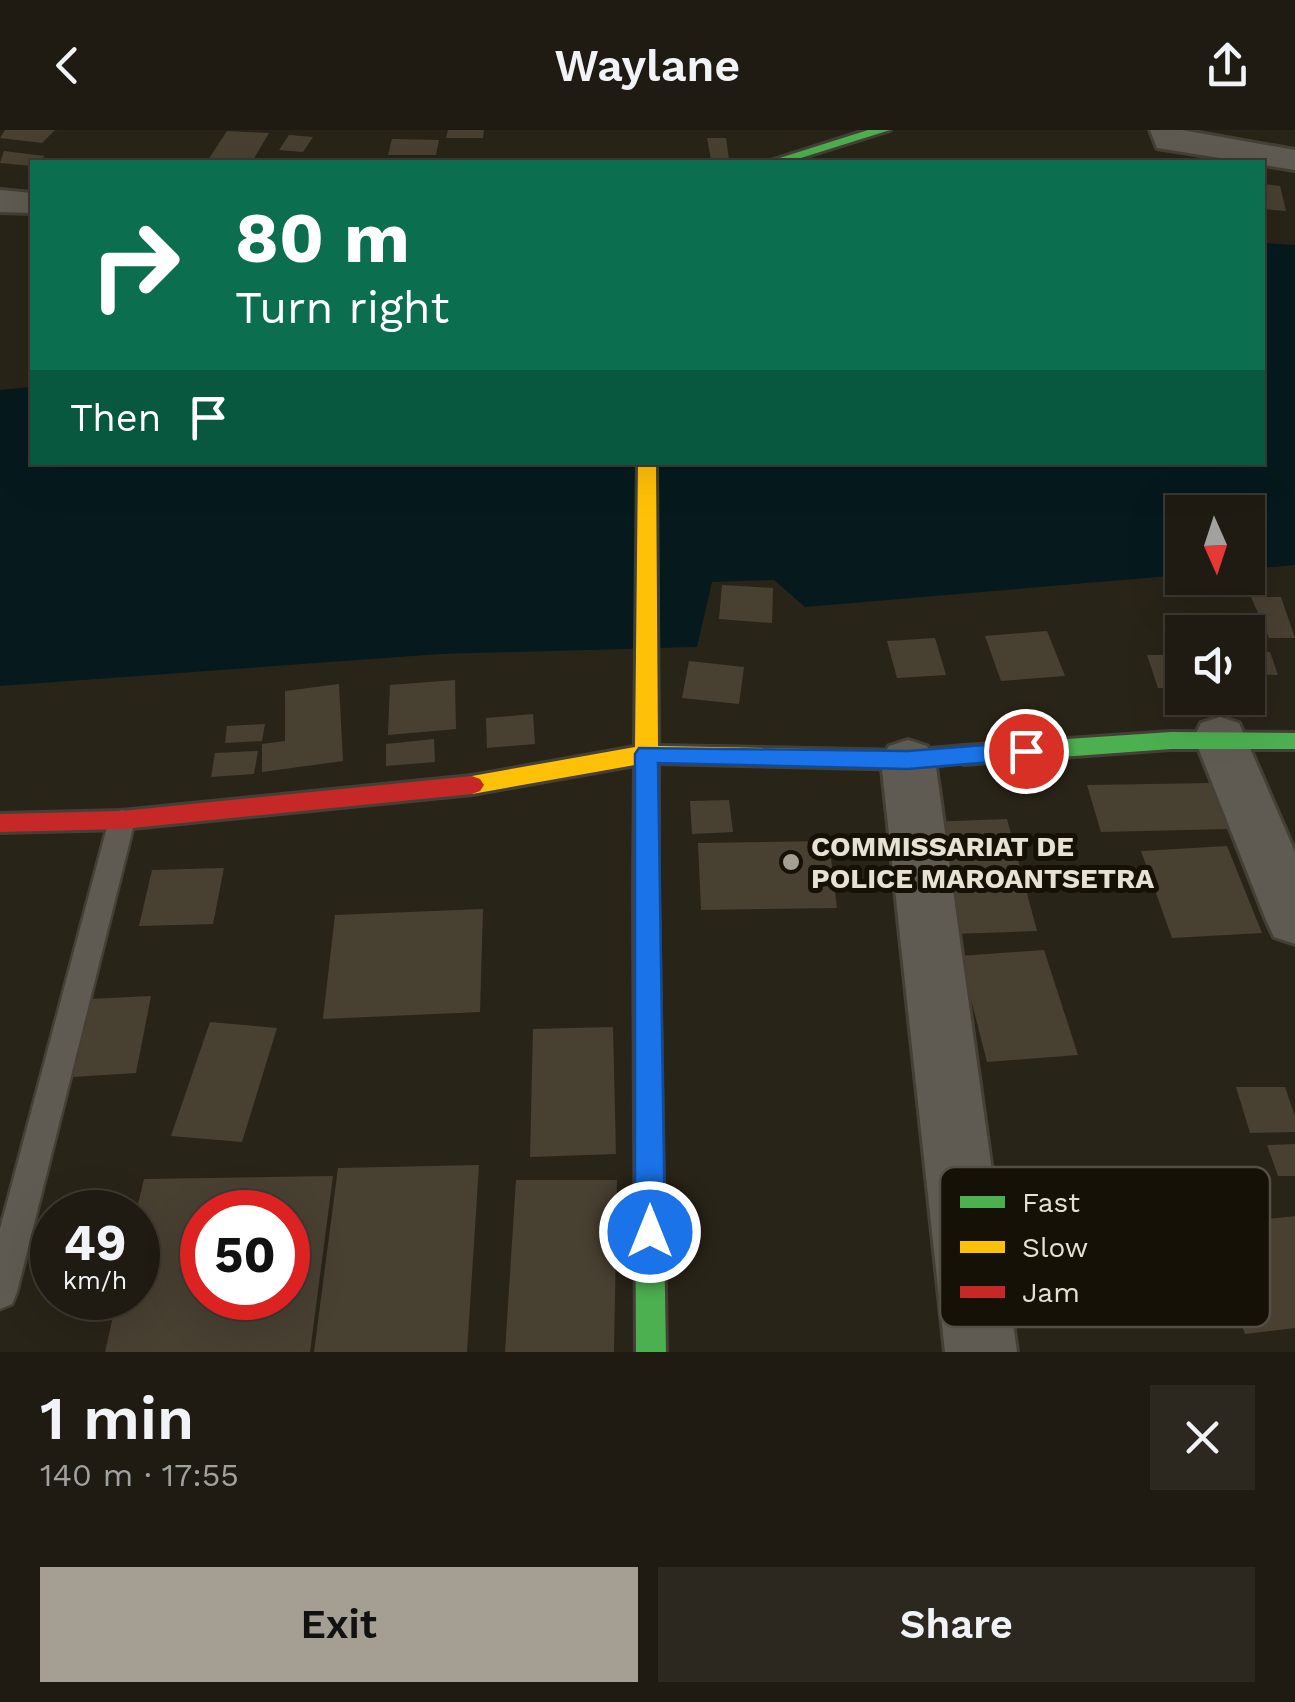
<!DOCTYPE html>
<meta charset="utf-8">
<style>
:root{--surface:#1f1b12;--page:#2c2820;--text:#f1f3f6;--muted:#a1a19f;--line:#3c3932;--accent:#a49f92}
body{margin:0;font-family:"Work Sans",sans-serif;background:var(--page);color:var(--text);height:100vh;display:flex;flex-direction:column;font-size:38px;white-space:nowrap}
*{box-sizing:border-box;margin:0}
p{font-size:32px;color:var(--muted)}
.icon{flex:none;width:55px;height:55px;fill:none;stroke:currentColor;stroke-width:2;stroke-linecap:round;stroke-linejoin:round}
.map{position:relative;height:1222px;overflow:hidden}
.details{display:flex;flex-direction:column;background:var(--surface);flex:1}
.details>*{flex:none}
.guide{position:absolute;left:30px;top:30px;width:1235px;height:305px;border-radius:0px;box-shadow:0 10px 40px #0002,0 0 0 2px var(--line);background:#0b6e4f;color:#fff;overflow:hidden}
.needle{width:65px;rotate:177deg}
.fabs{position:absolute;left:1165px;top:365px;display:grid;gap:20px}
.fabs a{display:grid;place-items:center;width:100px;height:100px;border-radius:0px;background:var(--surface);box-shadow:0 10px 40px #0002,0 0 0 2px var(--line);font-size:50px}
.speed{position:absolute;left:30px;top:1060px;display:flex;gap:20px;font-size:50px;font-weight:700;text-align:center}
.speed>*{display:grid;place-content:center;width:130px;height:130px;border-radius:50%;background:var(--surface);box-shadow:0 10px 40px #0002,0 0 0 2px var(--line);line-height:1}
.speed small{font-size:25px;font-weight:400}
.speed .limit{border:15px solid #d22;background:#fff;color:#111}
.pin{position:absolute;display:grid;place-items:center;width:85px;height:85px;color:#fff;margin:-42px;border:5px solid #fff;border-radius:50%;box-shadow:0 2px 10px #0007}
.me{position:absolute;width:110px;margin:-55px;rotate:0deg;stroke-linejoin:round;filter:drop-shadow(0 0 8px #0008)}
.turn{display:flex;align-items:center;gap:35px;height:210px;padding:0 40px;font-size:45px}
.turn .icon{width:130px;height:130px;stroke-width:2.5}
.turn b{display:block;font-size:70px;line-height:85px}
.then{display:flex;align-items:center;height:95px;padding:0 40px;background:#0003;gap:20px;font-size:38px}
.round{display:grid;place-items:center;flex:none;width:105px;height:105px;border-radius:0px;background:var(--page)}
.head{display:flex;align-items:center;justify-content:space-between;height:170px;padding:0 40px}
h1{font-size:60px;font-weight:600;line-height:75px}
.button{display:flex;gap:20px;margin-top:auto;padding:20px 40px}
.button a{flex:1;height:115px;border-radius:0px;background:var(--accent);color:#111;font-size:40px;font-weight:600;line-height:115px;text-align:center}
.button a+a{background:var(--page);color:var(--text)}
header{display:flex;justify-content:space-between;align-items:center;height:130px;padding:0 40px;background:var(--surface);font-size:45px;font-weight:600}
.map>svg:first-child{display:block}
</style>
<header><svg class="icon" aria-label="back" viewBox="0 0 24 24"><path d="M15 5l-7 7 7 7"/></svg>Waylane<svg class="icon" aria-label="share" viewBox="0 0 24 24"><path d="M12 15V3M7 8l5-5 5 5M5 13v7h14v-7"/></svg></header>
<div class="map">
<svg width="1295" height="1222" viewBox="0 0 1295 1222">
<rect width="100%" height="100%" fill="#292418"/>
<path fill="#061a1e" d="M1263,113L1295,115V435L1248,439V382H1182V445L805,477L774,450L712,452L697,517L440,524L0,556V260L32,257V332H1262Z"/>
<g fill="#484132" fill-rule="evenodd">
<path d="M5,0H55L42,13L0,8Z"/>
<path d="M448,0H484L483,8H446Z"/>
<path d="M227,1L269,3L252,32L208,30Z"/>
<path d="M289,5L313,7L303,22L279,20Z"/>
<path d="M707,8H726L729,29L711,30Z"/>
<path d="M392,9L439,10L436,25H388Z"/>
<path d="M4,21L45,26L32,36L0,33Z"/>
<path d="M1262,54L1280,56L1286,81L1262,79Z"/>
<path d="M722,455L773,458L772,493L719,489Z"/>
<path d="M1251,467H1281L1295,508H1269Z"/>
<path d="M1047,501L1065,546L1001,551L985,506Z"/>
<path d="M935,508L946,545L897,548L887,511Z"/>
<path d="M1248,521L1270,522L1278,545L1248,544Z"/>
<path d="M1147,525H1182V558H1158Z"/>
<path d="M689,531L744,537L739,574L682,568Z"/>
<path d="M455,550L456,599L388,605L390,555Z"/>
<path d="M339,554L343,631L262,642V614L285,611V561Z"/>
<path d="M533,584L535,614L487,618L486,588Z"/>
<path d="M265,594L262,611L225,613L227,596Z"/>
<path d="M434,609L435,632L386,636V614Z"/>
<path d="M258,621L254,644L211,647L215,623Z"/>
<path d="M1213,653L1230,699L1101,702L1087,655Z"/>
<path d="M729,670L733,702L692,704L690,671Z"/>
<path d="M1007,689L1037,801L952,804L927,692Z"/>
<path d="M829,711L837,778L701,780L698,713Z"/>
<path d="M1227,716L1262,803L1172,808L1141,721Z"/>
<path d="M224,738L213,794L139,796L152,740Z"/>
<path d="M483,779L480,882L323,889L335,785Z"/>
<path d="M1044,820L1078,925L987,932L960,826Z"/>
<path d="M151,866L136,943L73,947L90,869Z"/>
<path d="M210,892L277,898L242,1012L171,1006Z"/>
<path d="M613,897L616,1024L530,1027L533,899Z"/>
<path d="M1236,957H1285L1295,986V1002L1250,1003Z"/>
<path d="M1295,1014V1046H1278L1267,1015Z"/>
<path d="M479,1035L467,1222H314L338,1038Z"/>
<path d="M333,1046L310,1222H105L117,1168H138L136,1082L144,1049ZM202,1082H288V1168H202Z"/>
<path d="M516,1050H617L614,1222H505Z"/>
<path d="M1295,1086V1198L1245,1204L1205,1096Z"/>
</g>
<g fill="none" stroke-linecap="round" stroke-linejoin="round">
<g stroke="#454036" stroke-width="5">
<path id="lane" d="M122,680L131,683L135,690L17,1162L12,1174L0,1179V1099L109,690L113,683Z"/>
</g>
<g stroke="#454036" stroke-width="6">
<g id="street">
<path d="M1150,0H1182L1295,20V40L1157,18Z"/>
<path d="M0,60L32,63V83L0,82Z"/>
<path d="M1220,587L1239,593L1295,722V814L1274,807L1266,790L1194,607L1201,593Z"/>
<path d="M908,610L927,616L935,630L1017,1222H945L881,630L889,616Z"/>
</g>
</g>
<g stroke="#454036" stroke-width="6">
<g id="fast">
<path d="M868,0H890L788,32H767Z"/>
<path d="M1171,602L1295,603V619H1171L964,634L956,631L953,625L956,619L964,616Z"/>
<path d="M646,753L655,756L658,763L666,1222H636L634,763L637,756Z"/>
</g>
</g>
<g stroke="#454036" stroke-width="6">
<path id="slow" d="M638,332H656L658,616L908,621L964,616L972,619L975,625L972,631L908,639L658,633V763L655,770L646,773L637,770L634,763L635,635L472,664L464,661L460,655L464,649L472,646L635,617Z"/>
</g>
<g stroke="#454036" stroke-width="6">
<path id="jam" d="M472,646L480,649L484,655L480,661L472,664L122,699L0,702V684L122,681Z"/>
</g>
<use href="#lane" fill="#605b52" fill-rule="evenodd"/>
<use href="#street" fill="#605b52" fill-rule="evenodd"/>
<use href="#fast" fill="#4caf50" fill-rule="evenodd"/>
<use href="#slow" fill="#ffc107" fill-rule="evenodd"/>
<use href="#jam" fill="#c62828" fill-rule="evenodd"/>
</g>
<path fill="#1a73e8" stroke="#114b97" stroke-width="2.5" d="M1026,612L1038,621L1026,629L908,639L658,633L665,1102L660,1113L650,1117L640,1113L635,1102V624L639,618L908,621Z"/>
<circle fill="#a49f92" stroke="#151107" stroke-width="4" cx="791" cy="732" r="10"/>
<g text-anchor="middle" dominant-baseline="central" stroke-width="10" stroke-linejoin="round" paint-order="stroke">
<g font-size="28" font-weight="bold" fill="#e7e1d3" stroke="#151107" text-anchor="start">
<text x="811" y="716">COMMISSARIAT DE<tspan x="811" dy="32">POLICE MAROANTSETRA</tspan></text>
</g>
</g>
<rect x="940" y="1037" width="330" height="160" rx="15" fill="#151107" stroke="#544f44" stroke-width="2.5"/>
<rect x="960" y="1066" width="45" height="12" fill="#4caf50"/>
<rect x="960" y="1111" width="45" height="12" fill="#ffc107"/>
<rect x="960" y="1156" width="45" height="12" fill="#c62828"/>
<g font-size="28" fill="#e7e1d3">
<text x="1022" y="1082">Fast</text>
<text x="1022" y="1127">Slow</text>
<text x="1022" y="1172">Jam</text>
</g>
</svg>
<div class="fabs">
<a><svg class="needle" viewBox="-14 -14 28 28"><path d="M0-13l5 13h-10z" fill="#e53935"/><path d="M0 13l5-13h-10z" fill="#a1a19f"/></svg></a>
<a><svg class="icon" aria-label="sound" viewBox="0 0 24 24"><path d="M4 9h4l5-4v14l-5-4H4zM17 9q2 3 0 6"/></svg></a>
</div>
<div class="speed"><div>49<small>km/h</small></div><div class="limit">50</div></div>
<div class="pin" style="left:1026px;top:621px;background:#d93025"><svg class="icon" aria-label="arrive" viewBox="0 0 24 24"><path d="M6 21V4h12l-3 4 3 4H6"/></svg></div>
<svg class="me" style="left:650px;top:1102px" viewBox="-20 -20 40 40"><circle r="17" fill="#1a73e8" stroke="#fff" stroke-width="3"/><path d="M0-11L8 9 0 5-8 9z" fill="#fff"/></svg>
<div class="guide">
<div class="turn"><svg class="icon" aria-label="right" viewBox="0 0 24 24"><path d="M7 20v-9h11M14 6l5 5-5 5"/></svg><div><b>80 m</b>Turn right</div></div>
<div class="then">Then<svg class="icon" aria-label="arrive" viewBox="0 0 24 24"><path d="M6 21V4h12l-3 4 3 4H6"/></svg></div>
</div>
</div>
<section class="details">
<div class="head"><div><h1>1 min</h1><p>140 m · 17:55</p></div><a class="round"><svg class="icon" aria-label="close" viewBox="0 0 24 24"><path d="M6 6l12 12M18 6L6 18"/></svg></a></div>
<div class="button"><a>Exit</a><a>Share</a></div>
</section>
